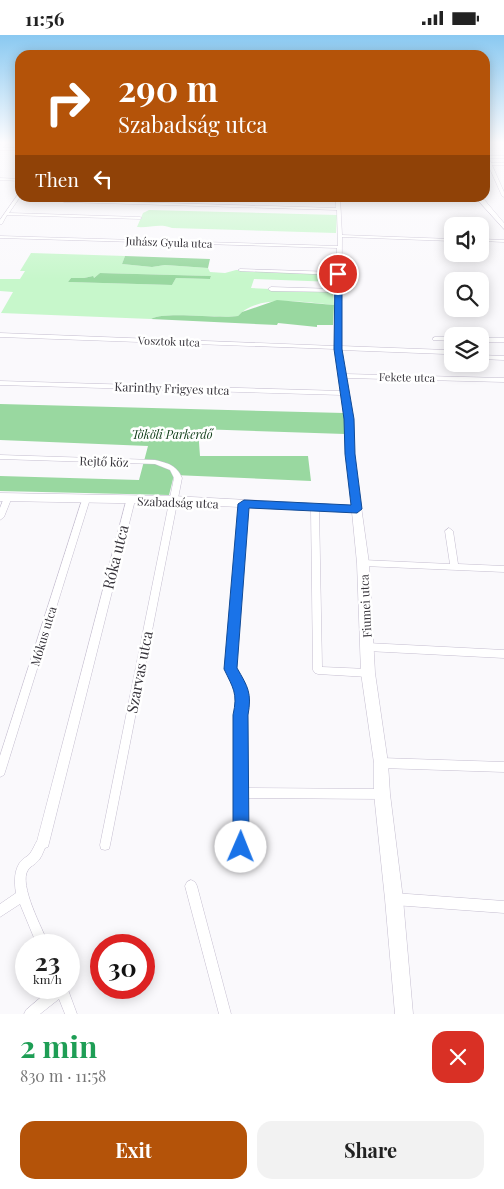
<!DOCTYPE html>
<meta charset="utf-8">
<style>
:root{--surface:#fff;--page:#f2f2f2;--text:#222;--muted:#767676;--accent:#b45309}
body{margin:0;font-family:"Playfair Display",serif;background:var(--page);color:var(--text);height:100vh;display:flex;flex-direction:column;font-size:19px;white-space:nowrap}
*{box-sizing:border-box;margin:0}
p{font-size:16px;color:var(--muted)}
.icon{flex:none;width:28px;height:28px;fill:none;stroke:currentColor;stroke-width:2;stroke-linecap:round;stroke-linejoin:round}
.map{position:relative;height:979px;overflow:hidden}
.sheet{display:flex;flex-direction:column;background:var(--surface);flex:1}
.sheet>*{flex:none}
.hud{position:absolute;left:15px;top:15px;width:475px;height:152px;border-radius:15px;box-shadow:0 2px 12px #0003;background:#b45309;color:#fff;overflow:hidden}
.controls{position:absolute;left:444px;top:182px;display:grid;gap:10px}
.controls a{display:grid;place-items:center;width:45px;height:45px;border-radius:10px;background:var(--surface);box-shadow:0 2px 12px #0003;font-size:25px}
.speed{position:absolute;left:15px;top:899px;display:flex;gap:10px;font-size:25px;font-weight:700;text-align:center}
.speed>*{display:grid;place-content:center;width:65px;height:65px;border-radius:50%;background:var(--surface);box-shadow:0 2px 12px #0003;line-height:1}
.speed small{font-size:12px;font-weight:400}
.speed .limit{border:8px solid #d22;background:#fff;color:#111}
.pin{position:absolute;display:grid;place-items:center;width:42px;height:42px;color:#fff;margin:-21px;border:2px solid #fff;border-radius:50%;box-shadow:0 1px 5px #0007}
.me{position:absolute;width:55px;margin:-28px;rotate:1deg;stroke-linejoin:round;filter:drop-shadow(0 0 4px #0008)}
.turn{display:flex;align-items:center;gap:18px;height:105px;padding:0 20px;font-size:22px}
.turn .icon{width:65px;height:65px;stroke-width:2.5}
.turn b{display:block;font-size:35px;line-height:42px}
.then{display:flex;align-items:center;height:48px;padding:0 20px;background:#0003;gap:10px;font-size:19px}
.round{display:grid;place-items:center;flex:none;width:52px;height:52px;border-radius:15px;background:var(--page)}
.summary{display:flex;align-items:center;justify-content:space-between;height:85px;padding:0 20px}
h1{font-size:30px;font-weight:700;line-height:38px;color:#1e9e55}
.button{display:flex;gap:10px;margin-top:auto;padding:10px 20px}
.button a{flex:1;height:58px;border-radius:15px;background:var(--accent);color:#fff;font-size:20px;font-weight:700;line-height:58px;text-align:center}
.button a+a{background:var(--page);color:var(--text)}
.status{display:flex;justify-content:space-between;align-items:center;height:35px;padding:0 25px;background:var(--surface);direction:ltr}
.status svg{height:14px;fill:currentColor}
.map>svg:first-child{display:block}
</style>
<div class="status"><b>11:56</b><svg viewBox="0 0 49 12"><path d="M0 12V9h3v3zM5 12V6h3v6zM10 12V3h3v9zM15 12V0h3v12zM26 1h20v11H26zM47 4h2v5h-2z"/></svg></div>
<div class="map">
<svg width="504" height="979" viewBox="0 0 504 979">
<rect width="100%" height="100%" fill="#faf9fc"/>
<g fill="#c7f7cb" fill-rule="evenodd">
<path d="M149,175L337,180L336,198L172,193C160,188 150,193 137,192L143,178Z"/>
<path d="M31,218L125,221L122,229L152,232L165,230L208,233L210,237L225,238L236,235L335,239V247L254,244L251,253L333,257L334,270C307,268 258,258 238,281C219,284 164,276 151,284L1,278L13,257L0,256V244H20L25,236H20ZM100,238L211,241L210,244L176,243L172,250L68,247L71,243H84L93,241L92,243H94Z"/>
</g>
<g fill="#99d8a0">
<path d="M125,221L210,224L208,233L165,230L152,232L122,229Z"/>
<path d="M100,238L211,241L210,244L176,243L172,250L68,247L71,243H84L93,241L94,243Z"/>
<path d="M277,265L334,270L333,290H317V292L278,288L277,290L151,284C164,276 219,284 238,281L242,277Z"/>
<path d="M0,369L344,378L345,399L198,394L200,421H308L311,446L174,440L169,460L0,456V441L139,445L148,411L0,405Z"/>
</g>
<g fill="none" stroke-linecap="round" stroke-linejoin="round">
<g stroke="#c5bed0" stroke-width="1">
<g id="street">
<rect x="0" y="113" width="20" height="2"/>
<path d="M485,118L488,121H504V123H489L491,128H504V130H492L504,157V162L502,161L485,123Z"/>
<path d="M0,143L20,144V146L0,145Z"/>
<path d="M19,158H20V162L9,178L140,182L142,183L140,184L7,180L2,189H0V185Z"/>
<path d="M336,162H340L342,200L452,204V206L342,202L341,311L447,315L452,319V323L447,322L445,319L341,315L345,339L504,343V347L346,343L352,384L353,419L361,474L360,476H357L353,474L347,419L346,384L342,360L0,350V346L342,356L339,342L338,341L339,340L335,314L0,302V298L335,311L336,257L271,256L268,254L271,252L337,254V240L240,236L238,235L240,234L337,237V213L0,203V201L338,211L337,175L64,167L62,166L64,165L336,173Z"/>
<path d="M480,204L504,205V207L480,206Z"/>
<path d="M435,302H452V306L433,305V303Z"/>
<rect x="480" y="303" width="24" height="4"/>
<path d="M480,320L504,321V325L480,324Z"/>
<path d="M0,420L155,425C167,428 177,430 182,443L110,810L109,814L105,815L101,814L100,810L174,443L170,435L155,429L0,424Z"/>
<path d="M5,460H8L12,462L4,482L0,485V473Z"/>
<path d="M83,462H89L90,464L5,737L4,740L0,742V721Z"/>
<path d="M127,463H131L135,465L49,808L48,812L45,813C43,817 41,824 37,827C35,830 30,831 28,835C18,849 43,895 49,910H37L20,869L0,882V869L16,858C14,847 14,833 22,825C25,822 29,821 31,817C33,814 35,809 37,806Z"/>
<path d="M241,467H244L248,469L235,634L245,656L247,665L246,680V753L382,754L386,756L387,759L386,762L382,764L246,763L247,830L245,834L241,836L237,834L235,830L236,680C240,658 234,653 227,634Z"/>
<path d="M312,471H318L319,473L322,632L368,634L371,635L373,638L371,641L368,642L318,639L315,638L313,635L311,473Z"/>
<path d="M449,493L453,496L458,529L504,531V537L363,531L360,530L359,528L360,526L363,525L450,529L445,496Z"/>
<path d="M367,608L504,615V623L367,616L364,615L363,612L364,609Z"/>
<path d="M381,723L504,727V737L381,733L377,731L376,728L377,725Z"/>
<path d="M191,845L195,847L197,851L231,979H219L185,851L187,847Z"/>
<path d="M394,858L504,866V878L394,870L390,868L388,864L390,860Z"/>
<path d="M53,952H67L77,979H65L59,964L40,979H24L26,975Z"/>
</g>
</g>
<g stroke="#c5bed0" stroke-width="1">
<g id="secondary">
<path d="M3,107H8L0,116V110Z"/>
<path d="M475,162H482L504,188V194Z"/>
<path d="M0,458L173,461L361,471L369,528L375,638L388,728L390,759L403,864L413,979H395L385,864L374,759V728L361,638L357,528L352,477L173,469L0,466Z"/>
</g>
</g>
<use href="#street" fill="#fff" fill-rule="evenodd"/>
<use href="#secondary" fill="#fff" fill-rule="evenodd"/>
</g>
<linearGradient id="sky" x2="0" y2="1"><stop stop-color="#8ac9f1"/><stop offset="0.44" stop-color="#fdfcfe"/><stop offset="1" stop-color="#fdfcfe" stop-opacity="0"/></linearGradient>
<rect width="504" height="244" fill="url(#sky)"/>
<path fill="#1a73e8" stroke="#114b97" d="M338,236L342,239V314L354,384L355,419L362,474L357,478L249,473L237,633C248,652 252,658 248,680L249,812L247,818L241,820L235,818L233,812V680C238,658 233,653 224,634L238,469L244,465L351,470L345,419L344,384L334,314L335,239Z"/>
<g text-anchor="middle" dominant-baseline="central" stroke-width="5" stroke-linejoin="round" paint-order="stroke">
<g font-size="11" fill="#36333a" stroke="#fff">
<text transform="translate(169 207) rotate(2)">Juhász Gyula utca</text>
<text transform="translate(169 306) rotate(2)">Vosztok utca</text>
<text transform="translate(407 342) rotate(1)">Fekete utca</text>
</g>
<g font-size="12" fill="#36333a" stroke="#fff">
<text transform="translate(172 353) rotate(2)">Karinthy Frigyes utca</text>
<text transform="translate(104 426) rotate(2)">Rejtő köz</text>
<text transform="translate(178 467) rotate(2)">Szabadság utca</text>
<text transform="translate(365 571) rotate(-93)">Fiumei utca</text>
<text transform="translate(43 601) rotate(-73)">Mókus utca</text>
</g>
<g font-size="12" font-style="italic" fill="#103d19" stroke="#fff">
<text x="172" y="399">Tököli Parkerdő</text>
</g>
<g font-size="15" fill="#36333a" stroke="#fff">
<text transform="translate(115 522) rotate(-76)">Róka utca</text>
<text transform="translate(139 637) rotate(-79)">Szarvas utca</text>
</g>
</g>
</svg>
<div class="controls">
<a><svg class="icon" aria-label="sound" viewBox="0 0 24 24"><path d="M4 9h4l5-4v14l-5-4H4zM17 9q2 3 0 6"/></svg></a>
<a><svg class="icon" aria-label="search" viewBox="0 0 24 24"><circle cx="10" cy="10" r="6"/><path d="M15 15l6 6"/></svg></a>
<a><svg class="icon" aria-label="layers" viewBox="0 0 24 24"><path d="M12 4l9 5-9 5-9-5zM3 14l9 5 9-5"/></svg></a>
</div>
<div class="speed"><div>23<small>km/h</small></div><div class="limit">30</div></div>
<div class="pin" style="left:338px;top:239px;background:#d93025"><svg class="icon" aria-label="arrive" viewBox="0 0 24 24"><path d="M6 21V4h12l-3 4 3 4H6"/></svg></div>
<svg class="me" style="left:241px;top:812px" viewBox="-20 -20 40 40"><circle r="19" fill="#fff"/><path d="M0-13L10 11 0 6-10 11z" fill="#1a73e8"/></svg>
<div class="hud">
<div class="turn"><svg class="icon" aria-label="right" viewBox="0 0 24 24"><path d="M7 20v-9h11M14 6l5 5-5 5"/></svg><div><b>290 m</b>Szabadság utca</div></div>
<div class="then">Then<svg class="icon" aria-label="left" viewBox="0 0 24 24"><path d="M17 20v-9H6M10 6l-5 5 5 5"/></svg></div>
</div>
</div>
<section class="sheet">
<div class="summary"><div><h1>2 min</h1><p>830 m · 11:58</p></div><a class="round" style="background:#d93025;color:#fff"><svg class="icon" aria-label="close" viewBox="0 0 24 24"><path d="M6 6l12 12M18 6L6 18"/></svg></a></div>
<div class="button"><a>Exit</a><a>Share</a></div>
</section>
